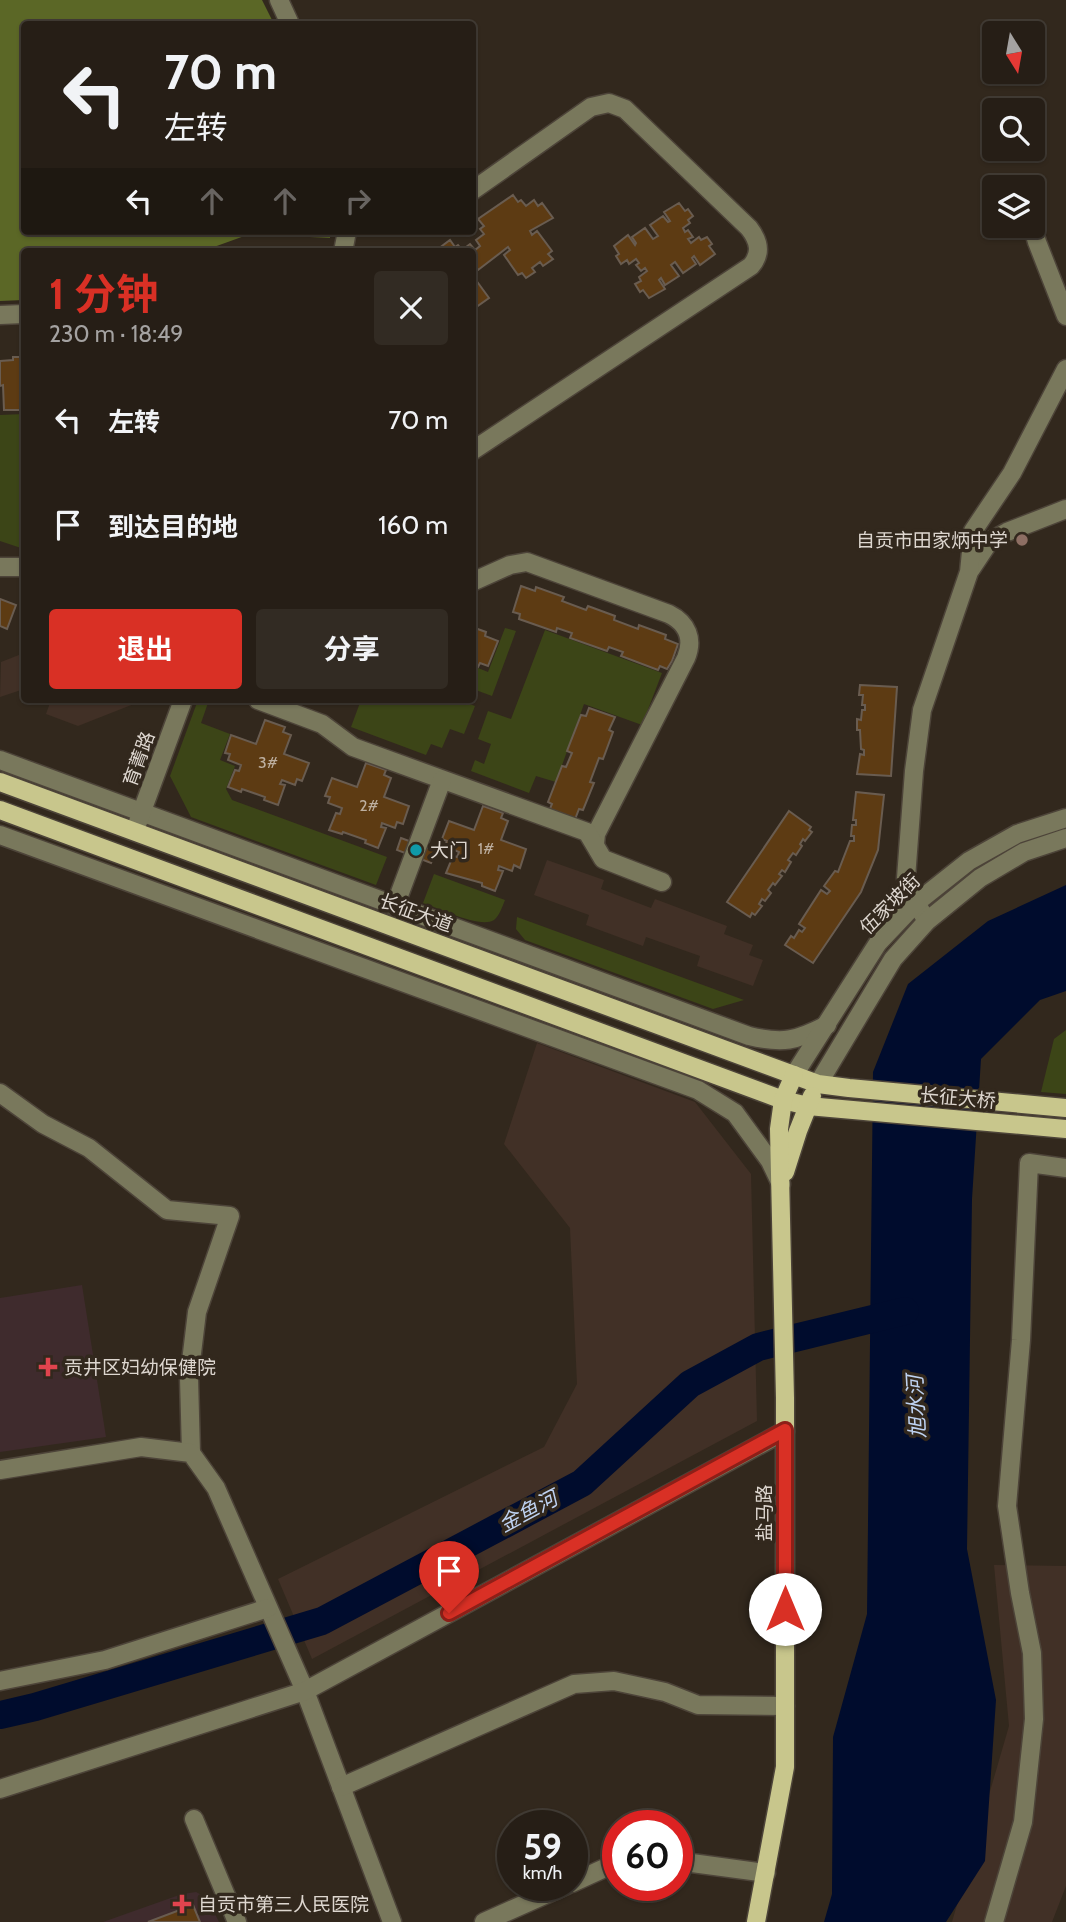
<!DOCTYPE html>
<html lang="zh">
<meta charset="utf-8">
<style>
:root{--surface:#261e16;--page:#322b23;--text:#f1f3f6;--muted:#a4a2a1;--line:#423c35;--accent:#d93025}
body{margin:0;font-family:Cabin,"Noto Sans SC",sans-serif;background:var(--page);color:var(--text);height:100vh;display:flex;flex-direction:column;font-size:26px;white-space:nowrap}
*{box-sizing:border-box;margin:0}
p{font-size:23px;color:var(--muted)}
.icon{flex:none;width:38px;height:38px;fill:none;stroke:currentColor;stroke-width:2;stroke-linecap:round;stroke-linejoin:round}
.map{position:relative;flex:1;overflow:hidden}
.sheet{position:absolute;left:21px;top:248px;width:455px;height:455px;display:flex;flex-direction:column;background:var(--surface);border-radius:7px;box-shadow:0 2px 5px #0004,0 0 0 2px var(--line)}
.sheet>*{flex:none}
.banner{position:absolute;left:21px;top:21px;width:455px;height:214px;border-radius:7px;box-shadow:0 2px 5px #0004,0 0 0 2px var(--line);background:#261e16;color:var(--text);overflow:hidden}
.needle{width:46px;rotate:169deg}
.fabs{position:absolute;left:982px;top:21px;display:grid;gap:14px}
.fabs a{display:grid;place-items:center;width:63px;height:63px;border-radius:7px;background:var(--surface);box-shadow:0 2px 5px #0004,0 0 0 2px var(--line);font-size:35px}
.speed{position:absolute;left:497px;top:1810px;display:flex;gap:14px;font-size:35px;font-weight:700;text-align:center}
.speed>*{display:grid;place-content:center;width:91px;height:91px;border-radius:50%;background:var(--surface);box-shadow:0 2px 5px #0004,0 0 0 2px var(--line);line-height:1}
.speed small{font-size:18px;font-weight:400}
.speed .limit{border:10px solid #d22;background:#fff;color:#111}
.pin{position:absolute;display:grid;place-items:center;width:60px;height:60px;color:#fff;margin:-72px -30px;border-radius:50% 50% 50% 0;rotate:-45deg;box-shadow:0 0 7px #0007}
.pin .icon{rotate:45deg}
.me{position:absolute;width:77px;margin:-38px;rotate:0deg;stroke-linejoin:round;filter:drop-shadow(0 0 5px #0008)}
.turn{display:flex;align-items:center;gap:24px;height:147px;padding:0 28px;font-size:32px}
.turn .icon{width:91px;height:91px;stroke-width:2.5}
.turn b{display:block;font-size:49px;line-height:60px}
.lanes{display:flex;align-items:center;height:66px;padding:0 28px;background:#0003;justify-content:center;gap:35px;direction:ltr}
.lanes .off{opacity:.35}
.round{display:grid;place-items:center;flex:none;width:74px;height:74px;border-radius:7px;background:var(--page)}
.overview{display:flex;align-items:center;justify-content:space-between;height:119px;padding:0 28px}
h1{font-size:42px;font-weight:700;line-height:52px;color:var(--accent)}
.action{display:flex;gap:14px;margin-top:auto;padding:14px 28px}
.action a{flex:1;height:80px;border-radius:7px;background:var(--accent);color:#fff;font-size:28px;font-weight:700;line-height:80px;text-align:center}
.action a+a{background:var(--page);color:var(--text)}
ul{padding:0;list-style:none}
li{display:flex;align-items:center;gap:21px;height:105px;padding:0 28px}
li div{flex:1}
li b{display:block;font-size:26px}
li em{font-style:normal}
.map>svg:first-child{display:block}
</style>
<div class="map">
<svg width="1066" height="1922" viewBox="0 0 1066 1922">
<rect width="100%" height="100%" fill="#32281d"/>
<g fill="#413026">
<path d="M24,653V689L0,697L1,662Z"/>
<path d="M51,700H144L78,726L46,714Z"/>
<path d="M547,860L604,880L601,889L651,908L655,899L727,926L724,934L753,945L749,955L763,960L753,986L697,966L700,956L646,937L643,946L586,925L589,915L534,895Z"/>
<path d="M537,1043L695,1102L751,1174L757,1421L312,1659L278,1579L544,1447L577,1384L570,1228L504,1144Z"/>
<path d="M994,1565L1066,1566V1886L1052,1922H952L1009,1726Z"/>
</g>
<g fill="#3f2b2d">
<path d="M82,1285L106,1437L0,1452V1298Z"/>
<path d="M196,1892L207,1898L219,1922H103L182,1894Z"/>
</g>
<g fill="#3c4517">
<path d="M24,414V547L21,548L0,541V415Z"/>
<path d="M505,628L516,631L492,696L473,689V666L488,672Z"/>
<path d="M545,630L662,673L642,725L584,704L556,782L536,776L529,793L471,771L475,760L484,764L491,744L478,739L488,711L511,719Z"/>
<path d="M198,700H209L201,723L230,734L220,760L235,766L226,789L232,800L387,857L376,885L191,817L170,776Z"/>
<path d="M361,700H459L475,706L464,734L450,729L442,748L431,744L426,755L351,727Z"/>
<path d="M434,874L505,900C502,907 500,915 494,920C480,929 439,908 423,903Z"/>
<path d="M517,917L744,1000L713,1009L525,940L516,929Z"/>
<path d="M1066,1030V1094L1041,1092L1054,1039Z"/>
</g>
<path fill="#5b6726" d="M0,0H262L274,24H24V231H330V238L250,234L200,252H24V300L0,301Z"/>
<path fill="#000c2d" d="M1066,885V991L1040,1000L981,1059L972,1199L967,1549L996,1700L985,1861L946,1922H824L832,1894L833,1737L867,1614L873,1072L908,984L988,921Z"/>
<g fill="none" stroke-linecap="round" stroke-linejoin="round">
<path stroke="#000c2d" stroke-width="28" d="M0,1715L35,1707L322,1621L582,1483L690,1384L758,1347L905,1311"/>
</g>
<g fill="#5d3b13" stroke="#695c50" stroke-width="2">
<path d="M513,195L518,202L521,200L526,206L534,200L538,206L542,203L553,218L530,231L532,235L537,231L552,251L548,254L553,259L543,266L540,262L532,268L535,272L526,278L522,273L518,275L504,255L510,250L508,247L478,270L477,268L472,271V252H434L450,240L455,247L458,245L462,250L470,244L475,250L480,246L476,240L484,234L480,229L484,226L478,219Z"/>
<path d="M679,203L685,211L688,209L693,216L688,220L690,223L683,228L685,232L688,230L693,237L688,239L691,243L699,237L701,240L707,237L712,244L709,246L715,254L700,265L694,256L692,258L696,264L683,273L675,262L671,265L679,276L665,285L661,278L659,280L665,289L649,298L643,290L640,292L635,284L641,281L639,277L647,271L645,268L641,271L636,265L639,263L636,259L629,264L627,260L621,264L616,256L619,254L614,246L628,235L635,245L636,243L632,237L645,228L653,239L658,236L650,225L663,216L668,222L670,221L664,212Z"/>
<path d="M473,276L489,298L472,310V276Z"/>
<path d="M13,357H24V413H20V410H4L3,385L0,386V361L13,360Z"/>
<path d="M521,586L535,591L536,587L564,597L562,601L586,610L588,606L615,616L614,620L638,629L639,625L666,635L665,639L678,644L672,661L667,669L660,666L658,670L621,656L623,652L609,647L607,651L570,638L572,633L557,628L556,632L519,619L520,614L513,612Z"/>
<path d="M0,599L16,605L7,629L0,626Z"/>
<path d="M472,627L486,632L485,636L498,641L488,666L480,663L478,667L472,665Z"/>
<path d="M860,685L897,687L891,776L857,774L860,754L864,755V750L861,749L860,730H857V719L861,720L862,710H865V705H862L863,695H859Z"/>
<path d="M589,708L615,717L609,730L613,732L603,759L599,758L590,782L594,783L583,810L579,809L574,822L549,811L552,804L548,802L562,766L566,767L572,753L567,751L581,715L586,716Z"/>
<path d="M265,720L285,727L283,732L291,735L284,754L309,763L302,781L297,779L295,785L282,780L280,784L285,785L278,805L264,800L265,797L242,789L241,792L228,787L235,770L239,771L241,765L228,760L230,754L225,753L231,735L256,744Z"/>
<path d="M366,763L386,770L384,775L391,778L384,797L409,806L403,824L397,822L395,828L382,823L381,827L386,828L378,848L365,843L366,840L343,832L342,834L329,830L336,813L340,814L342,808L328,803L330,797L325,796L332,778L357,787Z"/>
<path d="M856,792L884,795L878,850L861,892L813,963L785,945L791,936L794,938L799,930L802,932L805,928L799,924L821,890L827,894L830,891L824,886L835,871L838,872L850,841H854V836H851L852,825H856V820H853Z"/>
<path d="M483,806L503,813L501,818L508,821L501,840L526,849L520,868L514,865L512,871L499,866L498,870L503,871L495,891L482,886V883L446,873L453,856L457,857L459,852L445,846L447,841L442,839L449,821L474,830Z"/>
<path d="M789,811L811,827L809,830L812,832L805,841L803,839L800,844L802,846L796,855L793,853L788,860L791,862L785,872L782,870L779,874L782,876L775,885L773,883L768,890L771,893L765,901L762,899L759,904L762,906L755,915L752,913L750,917L727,902Z"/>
<path d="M401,838L436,851L431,863L397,850Z"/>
<path d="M193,1905L200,1922H148Z"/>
</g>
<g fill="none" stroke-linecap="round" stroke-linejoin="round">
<g stroke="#4d4439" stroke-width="21">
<g id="minor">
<path d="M279,0L290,24"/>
<path d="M472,191L591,107L609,103L625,109L749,228C759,241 762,253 751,266L472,451"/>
<path d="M1032,225L1037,242L1066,316"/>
<path d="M343,252L347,231"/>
<path d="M0,315L24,314"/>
<path d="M0,567H24"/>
<path d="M971,569L989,542L1007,532L1066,509"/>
<path d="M472,582L510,565L527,562L669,614C687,623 694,639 686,658L596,834L595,844"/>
<path d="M258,700L322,724L353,747L587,832L603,859L662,882"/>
<path d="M0,760L749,1036C783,1044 796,1041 827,1025"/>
<path d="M138,822L183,700"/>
<path d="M0,835L698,1090L735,1113L770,1161L781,1184"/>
<path d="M395,906L442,780"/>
<path d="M927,921L916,903L906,878L914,771L922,710L969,572L973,531L1012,473L1066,369"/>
<path d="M794,1075L878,943L916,903L969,861L1017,834L1066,818"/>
<path d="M818,1084L893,959L927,921L980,878L1024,852L1066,838"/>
<path d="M0,1093L43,1124L89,1148L167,1210L230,1216L197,1312L189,1378L191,1453"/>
<path d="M0,1470L141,1447L191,1453L216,1488L305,1691L392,1922"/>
<path d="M0,1681L105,1660L268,1608"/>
<path d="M341,1787L574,1684L614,1681L665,1692L698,1705L785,1706"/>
<path d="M0,1789L305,1691L785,1431"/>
<path d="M194,1819L237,1922"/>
<path d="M677,1861L766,1873"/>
<path d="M572,1883L618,1862"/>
<path d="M484,1922L567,1885"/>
<path d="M994,1922L1023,1822L1034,1719L1032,1653L1020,1593L1007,1506L1021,1340L1029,1163L1066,1168"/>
</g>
</g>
<g stroke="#4d4439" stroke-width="21">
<g id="major">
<path d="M0,782L818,1084L849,1088L1066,1108"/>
<path d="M0,810L783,1100L808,1106L1066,1129"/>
<path d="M785,1172L798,1131L812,1096"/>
<path d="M756,1922L785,1767V1398L779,1129L783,1100L794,1075"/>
</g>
</g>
<use href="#minor" stroke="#79785c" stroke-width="18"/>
<use href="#major" stroke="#c8c68c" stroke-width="18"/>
</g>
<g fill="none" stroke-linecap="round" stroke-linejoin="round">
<g stroke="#8d1f18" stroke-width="18">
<path id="route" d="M449,1613L785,1430V1609"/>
</g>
<use href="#route" stroke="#d93025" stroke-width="12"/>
</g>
<circle fill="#8d6e63" stroke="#32281d" stroke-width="2.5" cx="1022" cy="540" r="7"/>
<circle fill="#0f9aa8" stroke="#32281d" stroke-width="2.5" cx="416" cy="850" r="7"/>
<g fill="#e0444e" stroke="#32281d" stroke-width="2.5">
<path d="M44.5 1356.5h7v7h7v7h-7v7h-7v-7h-7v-7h7z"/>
<path d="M178.5 1893.5h7v7h7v7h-7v7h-7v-7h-7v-7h7z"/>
</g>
<g text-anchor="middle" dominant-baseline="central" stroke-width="7" stroke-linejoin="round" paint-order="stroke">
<g font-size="16" fill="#bdafa0">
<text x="268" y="762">3#</text>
<text x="369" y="805">2#</text>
<text x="486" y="848">1#</text>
</g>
<g font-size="19" fill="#ddd6cf" stroke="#32281d" text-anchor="start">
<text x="1008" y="540" text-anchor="end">自贡市田家炳中学</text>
<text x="430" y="850">大门</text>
<text x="64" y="1367">贡井区妇幼保健院</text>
<text x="198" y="1904">自贡市第三人民医院</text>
</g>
<g font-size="19" fill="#ddd6cf" stroke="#32281d">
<text transform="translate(139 759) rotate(-70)">育菁路</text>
<text transform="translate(890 904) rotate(-45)">伍家坡街</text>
<text transform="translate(416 913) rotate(20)">长征大道</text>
<text transform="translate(958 1098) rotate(5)">长征大桥</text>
<text transform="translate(764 1513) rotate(-90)">盐马路</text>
</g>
<g font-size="21" font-style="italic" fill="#bed2f1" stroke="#32281d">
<text transform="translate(916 1407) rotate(-93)">旭水河</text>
<text transform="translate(528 1511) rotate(-28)">金鱼河</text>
</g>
</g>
</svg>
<div class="fabs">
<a><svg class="needle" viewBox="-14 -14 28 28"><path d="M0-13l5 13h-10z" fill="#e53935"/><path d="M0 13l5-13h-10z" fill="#a4a2a1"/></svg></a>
<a><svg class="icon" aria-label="search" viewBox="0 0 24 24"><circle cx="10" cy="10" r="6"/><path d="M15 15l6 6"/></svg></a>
<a><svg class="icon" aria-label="layers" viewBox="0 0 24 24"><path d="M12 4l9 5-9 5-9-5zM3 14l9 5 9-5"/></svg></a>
</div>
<div class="speed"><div>59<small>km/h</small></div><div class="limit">60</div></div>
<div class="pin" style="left:449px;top:1613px;background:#d93025"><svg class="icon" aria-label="arrive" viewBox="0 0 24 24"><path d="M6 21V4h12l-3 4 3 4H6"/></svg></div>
<svg class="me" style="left:785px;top:1609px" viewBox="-20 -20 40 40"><circle r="19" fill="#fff"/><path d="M0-13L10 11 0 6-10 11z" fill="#d93025"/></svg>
<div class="banner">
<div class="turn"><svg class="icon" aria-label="left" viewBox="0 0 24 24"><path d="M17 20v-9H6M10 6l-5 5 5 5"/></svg><div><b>70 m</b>左转</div></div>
<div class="lanes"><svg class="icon" aria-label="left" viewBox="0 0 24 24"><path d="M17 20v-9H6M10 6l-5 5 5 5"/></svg><svg class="icon off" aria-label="ahead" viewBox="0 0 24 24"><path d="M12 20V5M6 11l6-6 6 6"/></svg><svg class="icon off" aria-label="ahead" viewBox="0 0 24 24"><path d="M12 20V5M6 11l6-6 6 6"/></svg><svg class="icon off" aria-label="right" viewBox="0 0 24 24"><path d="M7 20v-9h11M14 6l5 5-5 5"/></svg></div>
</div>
<section class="sheet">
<div class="overview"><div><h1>1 分钟</h1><p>230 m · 18:49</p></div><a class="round"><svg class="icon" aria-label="close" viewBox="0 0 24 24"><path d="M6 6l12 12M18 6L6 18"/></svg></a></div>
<ul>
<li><svg class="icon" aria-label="left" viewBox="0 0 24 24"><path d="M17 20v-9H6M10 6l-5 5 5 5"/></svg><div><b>左转</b></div><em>70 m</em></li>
<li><svg class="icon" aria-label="arrive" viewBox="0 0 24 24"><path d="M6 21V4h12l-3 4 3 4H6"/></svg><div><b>到达目的地</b></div><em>160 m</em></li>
</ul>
<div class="action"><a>退出</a><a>分享</a></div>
</section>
</div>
